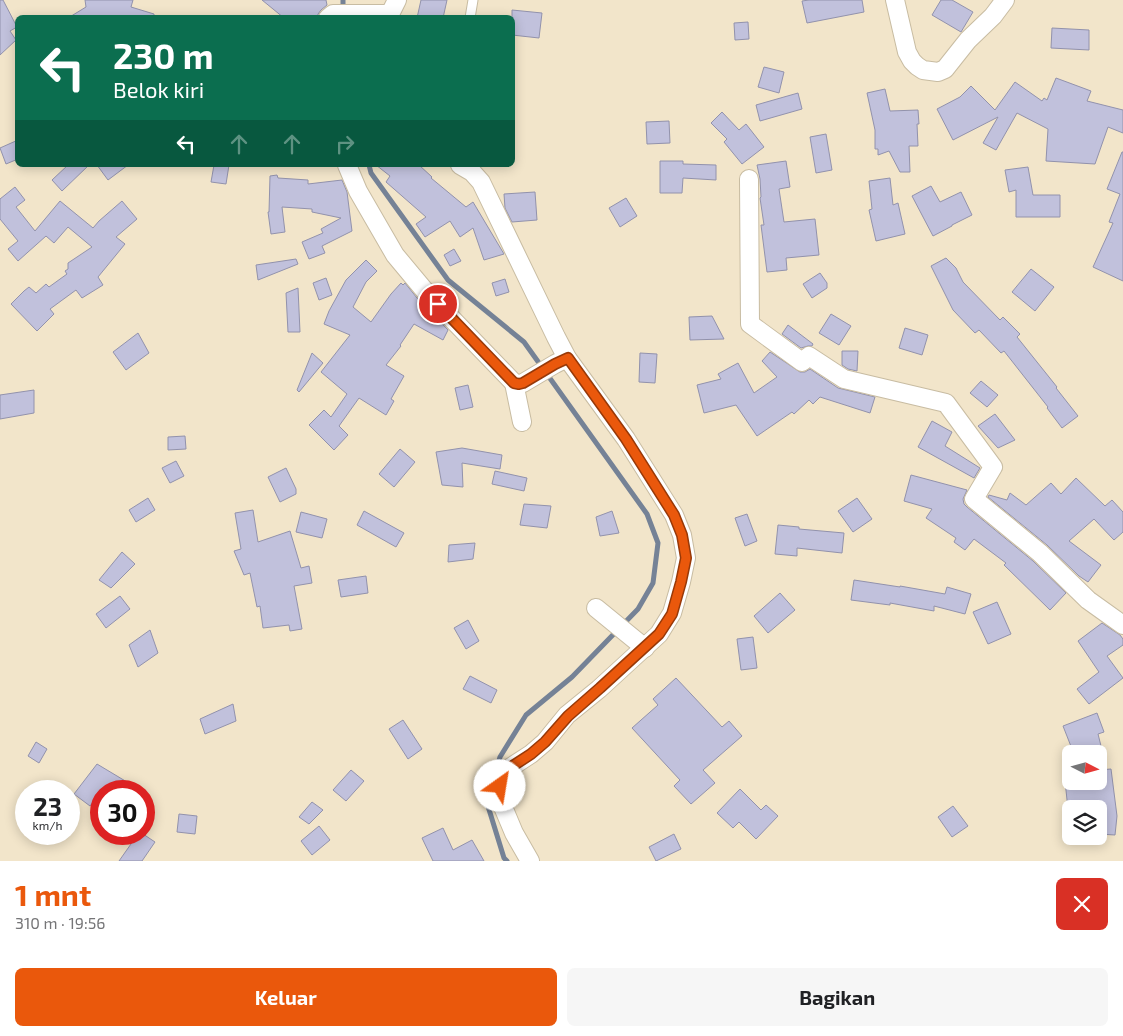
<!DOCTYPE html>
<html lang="id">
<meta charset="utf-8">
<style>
:root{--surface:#fff;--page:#f6f6f6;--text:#202124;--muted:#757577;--accent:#ea580c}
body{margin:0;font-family:"Exo 2",sans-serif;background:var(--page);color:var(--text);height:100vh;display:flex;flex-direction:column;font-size:19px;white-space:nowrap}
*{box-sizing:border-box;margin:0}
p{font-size:16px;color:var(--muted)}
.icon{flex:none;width:28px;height:28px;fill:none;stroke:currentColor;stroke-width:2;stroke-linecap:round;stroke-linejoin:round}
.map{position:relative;height:861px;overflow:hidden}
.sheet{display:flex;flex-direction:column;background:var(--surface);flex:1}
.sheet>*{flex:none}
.top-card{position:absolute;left:15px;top:15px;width:500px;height:152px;border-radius:8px;box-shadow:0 2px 12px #0003;background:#0b6e4f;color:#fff;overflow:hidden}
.needle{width:32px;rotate:96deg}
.tools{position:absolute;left:1062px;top:745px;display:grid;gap:10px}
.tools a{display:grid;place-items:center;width:45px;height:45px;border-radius:8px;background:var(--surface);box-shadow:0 2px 12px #0003;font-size:25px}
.speed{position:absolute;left:15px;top:780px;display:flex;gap:10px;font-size:25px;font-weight:700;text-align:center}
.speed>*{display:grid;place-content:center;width:65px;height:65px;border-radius:50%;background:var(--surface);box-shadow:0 2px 12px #0003;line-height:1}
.speed small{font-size:12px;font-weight:400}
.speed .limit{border:8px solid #d22;background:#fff;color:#111}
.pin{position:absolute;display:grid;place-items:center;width:42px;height:42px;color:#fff;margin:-21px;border:2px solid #fff;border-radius:50%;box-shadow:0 1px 5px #0007}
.me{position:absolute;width:55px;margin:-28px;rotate:32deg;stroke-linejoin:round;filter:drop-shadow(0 0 4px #0008)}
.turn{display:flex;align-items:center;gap:18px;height:105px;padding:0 15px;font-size:22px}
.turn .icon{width:65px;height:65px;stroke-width:2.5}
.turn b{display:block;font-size:35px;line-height:42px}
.lanes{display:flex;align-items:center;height:48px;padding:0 15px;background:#0003;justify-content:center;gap:25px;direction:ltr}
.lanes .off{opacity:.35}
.round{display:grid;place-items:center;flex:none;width:52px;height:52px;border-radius:8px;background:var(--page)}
.overview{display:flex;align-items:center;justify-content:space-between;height:85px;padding:0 15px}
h1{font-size:30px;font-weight:700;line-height:38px;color:var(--accent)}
.action{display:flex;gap:10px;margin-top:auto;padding:10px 15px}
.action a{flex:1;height:58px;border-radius:8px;background:var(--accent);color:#fff;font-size:20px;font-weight:700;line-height:58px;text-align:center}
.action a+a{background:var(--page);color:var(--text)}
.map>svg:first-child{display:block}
</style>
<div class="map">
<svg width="1123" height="861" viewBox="0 0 1123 861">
<rect width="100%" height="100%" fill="#f2e5ca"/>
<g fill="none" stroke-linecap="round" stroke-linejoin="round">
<g stroke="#758296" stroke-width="5">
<path d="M343,0V12"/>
<path d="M369,165L371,173L448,280L524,342L647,514L658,543L653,583L638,609L572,677L526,715L500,757L496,772"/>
<path d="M493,783L487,803L504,858L507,861"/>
</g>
</g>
<g fill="#c1c1dc" stroke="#9292ac">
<path d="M0,0H3L17,27L10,31L16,40L0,55Z"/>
<path d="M85,0H133L131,7L154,14V18H68L86,7Z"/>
<path d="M262,0H326L327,5L321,10L318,14V18H284Z"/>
<path d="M421,0H447L443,18H417Z"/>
<path d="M809,0H862L864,12L807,23L802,1Z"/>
<path d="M941,0H952L973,12L961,32L932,15Z"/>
<path d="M512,10L542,13L539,38L512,35Z"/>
<path d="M748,22L749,39L735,40L734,23Z"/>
<path d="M1052,28L1089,30V50L1051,48Z"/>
<path d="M764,67L784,72L779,93L758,87Z"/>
<path d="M1056,78L1091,91L1087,101L1123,110V133L1108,127L1095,164L1046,161L1048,129L1017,113L996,150L983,143L998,117L953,140L937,109L960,97L971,86L995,110L1015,82L1042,101L1044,98L1047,100Z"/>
<path d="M885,89L890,111L918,110L919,124H917L918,146H909L910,172H900L889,151L878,155V149H875V130L867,93Z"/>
<path d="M798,93L802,109L760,121L756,105Z"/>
<path d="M722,112L739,130L746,124L764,147L742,164L724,142L727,139L711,123Z"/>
<path d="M669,121L670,143L647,144L646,122Z"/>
<path d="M826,134L832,170L816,173L810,137Z"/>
<path d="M18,140V159L6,164L0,148Z"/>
<path d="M1122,152H1123V281L1093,267L1113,223L1109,222L1120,194L1107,189Z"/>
<path d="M660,161H683V164L716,165V180L683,178L682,193H660Z"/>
<path d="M786,161L790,187L779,189L784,222L815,219L819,255L786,258L787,270L767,272L761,225H764L760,198L761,197L760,179L757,165Z"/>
<path d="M68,165H89L62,191L52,180Z"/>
<path d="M97,165H128L108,180Z"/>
<path d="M214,165H229L226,184L211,182Z"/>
<path d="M376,165H419L432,177L431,178L466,207L473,202L504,254L484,260L473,228L460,237L450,221L425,237L416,224L426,217L386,182L390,176Z"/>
<path d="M1028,167L1033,195H1060V217H1016V190L1009,192L1005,170Z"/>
<path d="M277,175L278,178L308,180V184L342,180L347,192L352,231L322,246L325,253L309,259L302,242L323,233L321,229L341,218L312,212V209L282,207L285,232L271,234L268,212H269L270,176Z"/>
<path d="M890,178L893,205L898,203L905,234L876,241L869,210L872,209L869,181Z"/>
<path d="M931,186L940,202L961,192L972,215L952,225V226L933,236L912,196Z"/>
<path d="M15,187L25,200L16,207L35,231L60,201L93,228L99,221L122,201L137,219L116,237L125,244L98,277L103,285L82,298L76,290L50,309L54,314L37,331L11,304L24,291L29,287L36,293L46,284L49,287L67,274L65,271L68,269V263L92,247L68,227L54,243L46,236L18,261L8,249L18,241L0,219V199Z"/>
<path d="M535,192L537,220L512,222L505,208L504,194Z"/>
<path d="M626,198L637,216L620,227L609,208Z"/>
<path d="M454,249L461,261L450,266L444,255Z"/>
<path d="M946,258L956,268L963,282L1000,320L1003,317L1020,334L1017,337L1057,387L1056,388L1078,416L1062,428L1047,408L1048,407L1004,351L1001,353L979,330L975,333L953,310L931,266Z"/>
<path d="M296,259L298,264L258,280L256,265Z"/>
<path d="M366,260L377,271L366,282L353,307L371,322L391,294L401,283L403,285L405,283L417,298L448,330L443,340L414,324L400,345L401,346L386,365L404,376L391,399L394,401L386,415L359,398L339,426L348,435L334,450L309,425L324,410L331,417L347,394L321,372L350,335L324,324L329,311L346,280Z"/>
<path d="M1031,269L1054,287L1035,311L1012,292Z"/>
<path d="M820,273L827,283V288L812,298L803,284Z"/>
<path d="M326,278L332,295L319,300L313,283Z"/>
<path d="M505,279L509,292L496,296L492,283Z"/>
<path d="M298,288L300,332H288L286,293Z"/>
<path d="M831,314L851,326L839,345L819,333Z"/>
<path d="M712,316L724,339L690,340L689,317Z"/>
<path d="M788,325L813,344L812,346H808L801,348L782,334Z"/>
<path d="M905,328L928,335L922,355L899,348Z"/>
<path d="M138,333L149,353L126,370L113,352Z"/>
<path d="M842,351H858L857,371L848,369L842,365Z"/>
<path d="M770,352L800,372H805L810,369L838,388L875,397L870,413L820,397L813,404L809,400L794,414L792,412L757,436L736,405L704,413L697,385L721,379L718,374L738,363L754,393L777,377L762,361Z"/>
<path d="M312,353L323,363L299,392L297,390Z"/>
<path d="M640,353L657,354L655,383L639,382Z"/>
<path d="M981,381L998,395L987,407L970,393Z"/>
<path d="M468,385L473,407L460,410L455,388Z"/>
<path d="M34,390V413L0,419V395Z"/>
<path d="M995,414L1015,440L998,448L978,426Z"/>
<path d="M932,421L952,432L945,446L980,468L974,478L918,447Z"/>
<path d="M185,436L186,449L168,450V437Z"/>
<path d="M462,448L502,455L500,469L462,463L463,487L442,485L436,452Z"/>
<path d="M400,449L415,462L394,487L379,474Z"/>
<path d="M176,461L184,476L170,483L162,468Z"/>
<path d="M286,468L296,489V494L280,502L268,477Z"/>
<path d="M495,471L527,478L524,491L492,484Z"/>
<path d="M911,475L967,490L963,499L964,504L967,507L1033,561L1066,593L1050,610L1004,565L1006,563L974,539L965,550L954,542L956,538L926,518L932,509L904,501Z"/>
<path d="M1076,478L1105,506L1112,500L1123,512V532L1114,540L1094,519L1069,541L1101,565L1088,582L1079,576L1047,545L988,497L989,495L1007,500L1010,493L1026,505L1051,483L1061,494Z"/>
<path d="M148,498L155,510L136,522L129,510Z"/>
<path d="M857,498L872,519L853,532L838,511Z"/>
<path d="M524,504L551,506L547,528L520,525Z"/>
<path d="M253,510L258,542L290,531L301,568L309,566L312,583L294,586L302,629L290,631L289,625L263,628L260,606L257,607L250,573L244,575L234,551L241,549L235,513Z"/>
<path d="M364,511L404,533L396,547L357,525Z"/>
<path d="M612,511L619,533L600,536L596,517Z"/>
<path d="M301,512L327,519L322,538L296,532Z"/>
<path d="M747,514L757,541L745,546L735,518Z"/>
<path d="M778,525L799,527V529L844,533L842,553L797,548V556L775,554Z"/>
<path d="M475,543L473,559L448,562L449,545Z"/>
<path d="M122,552L135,564L111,588L99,580Z"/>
<path d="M366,576L368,593L341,597L338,580Z"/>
<path d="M854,580L900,587V586L945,594L947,587L971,594L965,614L934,606V611L890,603V605L851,600Z"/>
<path d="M780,593L795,610L768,633L754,616Z"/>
<path d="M120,596L130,609L106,628L96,614Z"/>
<path d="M997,602L1011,634L988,644L973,612Z"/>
<path d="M468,620L479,641L466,649L454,628Z"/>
<path d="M1102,623L1120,635L1123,639V645L1107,656L1123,678L1089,704L1077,689L1099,672L1078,641Z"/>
<path d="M150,630L158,653L138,667L129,645Z"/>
<path d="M753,637L757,668L741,670L737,639Z"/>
<path d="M470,676L497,690L491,703L463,689Z"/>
<path d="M676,678L722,727L729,721L742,736L703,770L715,783L691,804L674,786L680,780L632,728L658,705L653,699Z"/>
<path d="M233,704L236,721L205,734L200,719Z"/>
<path d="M1097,713L1104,732L1098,734L1103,754H1074L1063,726Z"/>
<path d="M403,720L422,749L408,759L389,729Z"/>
<path d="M36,742L47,749L39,763L28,756Z"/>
<path d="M97,764L142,791H117L106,785L90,806L74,794Z"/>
<path d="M1111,769L1117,816L1115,835L1099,834V809H1068L1065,781H1099V770Z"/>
<path d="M351,770L364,781L346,801L333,790Z"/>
<path d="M740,789L761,810L766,805L778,816L756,839L739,822L733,828L717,813Z"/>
<path d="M312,802L323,810L309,824L299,817Z"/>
<path d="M953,806L968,826L952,837L938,817Z"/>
<path d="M179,814L197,816L195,834L177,832Z"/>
<path d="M319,826L330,840L312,855L301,841Z"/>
<path d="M443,828L453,850L472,840L484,861H433L422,838Z"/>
<path d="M138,834H143L155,842L142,861H119Z"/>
<path d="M674,834L681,849L656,861L649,847Z"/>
</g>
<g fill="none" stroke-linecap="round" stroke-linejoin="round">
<g stroke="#c8bca2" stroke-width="11">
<path id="lane" d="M470,18L473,0"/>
</g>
<g stroke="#c8bca2" stroke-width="20">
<g id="street">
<path d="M895,0L907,52L912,61L917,66L923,70L938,72L945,69L968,40L993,16L1005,0"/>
<path d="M328,18L333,14H390"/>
<path d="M388,18L397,0"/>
<path d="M347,165L358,191L395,255L425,291L514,383L519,384L523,383L555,364L567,358"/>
<path d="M460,165L472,172L481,182L556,337L567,358L626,439L674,515L682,535L686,558L681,582L672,613L659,634L599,689L567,715L545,742L531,754L505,771L502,779L500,786L501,802L514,833L530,861"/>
<path d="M749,179L750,324L802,362L809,356L844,379L946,403L993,467L974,499L1040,553L1088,600L1123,625"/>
<path d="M514,383L522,422"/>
<path d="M596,608L645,648"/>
</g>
</g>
<use href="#lane" stroke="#fff" stroke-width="9"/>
<use href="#street" stroke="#fff" stroke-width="18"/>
</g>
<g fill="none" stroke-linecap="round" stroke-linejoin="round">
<g stroke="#983908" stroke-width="12">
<path id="route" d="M438,304L514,383L519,384L523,383L555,364L568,358L626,439L674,515L682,535L686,558L681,582L672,614L659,634L600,688L568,716L545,742L531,754L505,771L502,778L500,786"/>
</g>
<use href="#route" stroke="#ea580c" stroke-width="9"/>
</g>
</svg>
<div class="tools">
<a><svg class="needle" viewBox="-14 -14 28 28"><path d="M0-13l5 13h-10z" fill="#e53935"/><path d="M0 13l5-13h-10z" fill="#757577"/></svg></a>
<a><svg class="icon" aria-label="layers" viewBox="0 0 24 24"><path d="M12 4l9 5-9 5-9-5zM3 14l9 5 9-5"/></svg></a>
</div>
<div class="speed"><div>23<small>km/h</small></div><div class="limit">30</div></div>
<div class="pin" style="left:438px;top:304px;background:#d93025"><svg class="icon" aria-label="arrive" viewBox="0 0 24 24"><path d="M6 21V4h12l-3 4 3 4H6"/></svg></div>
<svg class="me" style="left:500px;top:786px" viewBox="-20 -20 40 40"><circle r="19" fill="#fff"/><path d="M0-13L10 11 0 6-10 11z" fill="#ea580c"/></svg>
<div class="top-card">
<div class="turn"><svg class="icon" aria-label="left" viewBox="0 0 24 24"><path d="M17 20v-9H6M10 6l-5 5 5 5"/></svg><div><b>230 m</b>Belok kiri</div></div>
<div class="lanes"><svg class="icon" aria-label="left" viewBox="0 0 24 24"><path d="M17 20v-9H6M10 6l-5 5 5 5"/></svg><svg class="icon off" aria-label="ahead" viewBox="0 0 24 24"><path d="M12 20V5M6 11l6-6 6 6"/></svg><svg class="icon off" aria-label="ahead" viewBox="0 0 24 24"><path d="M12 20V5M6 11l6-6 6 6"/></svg><svg class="icon off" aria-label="right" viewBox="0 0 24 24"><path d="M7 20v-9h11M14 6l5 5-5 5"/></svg></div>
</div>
</div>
<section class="sheet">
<div class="overview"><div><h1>1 mnt</h1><p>310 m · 19:56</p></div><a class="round" style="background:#d93025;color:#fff"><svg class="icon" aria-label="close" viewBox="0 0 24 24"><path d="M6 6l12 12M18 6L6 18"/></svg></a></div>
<div class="action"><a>Keluar</a><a>Bagikan</a></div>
</section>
